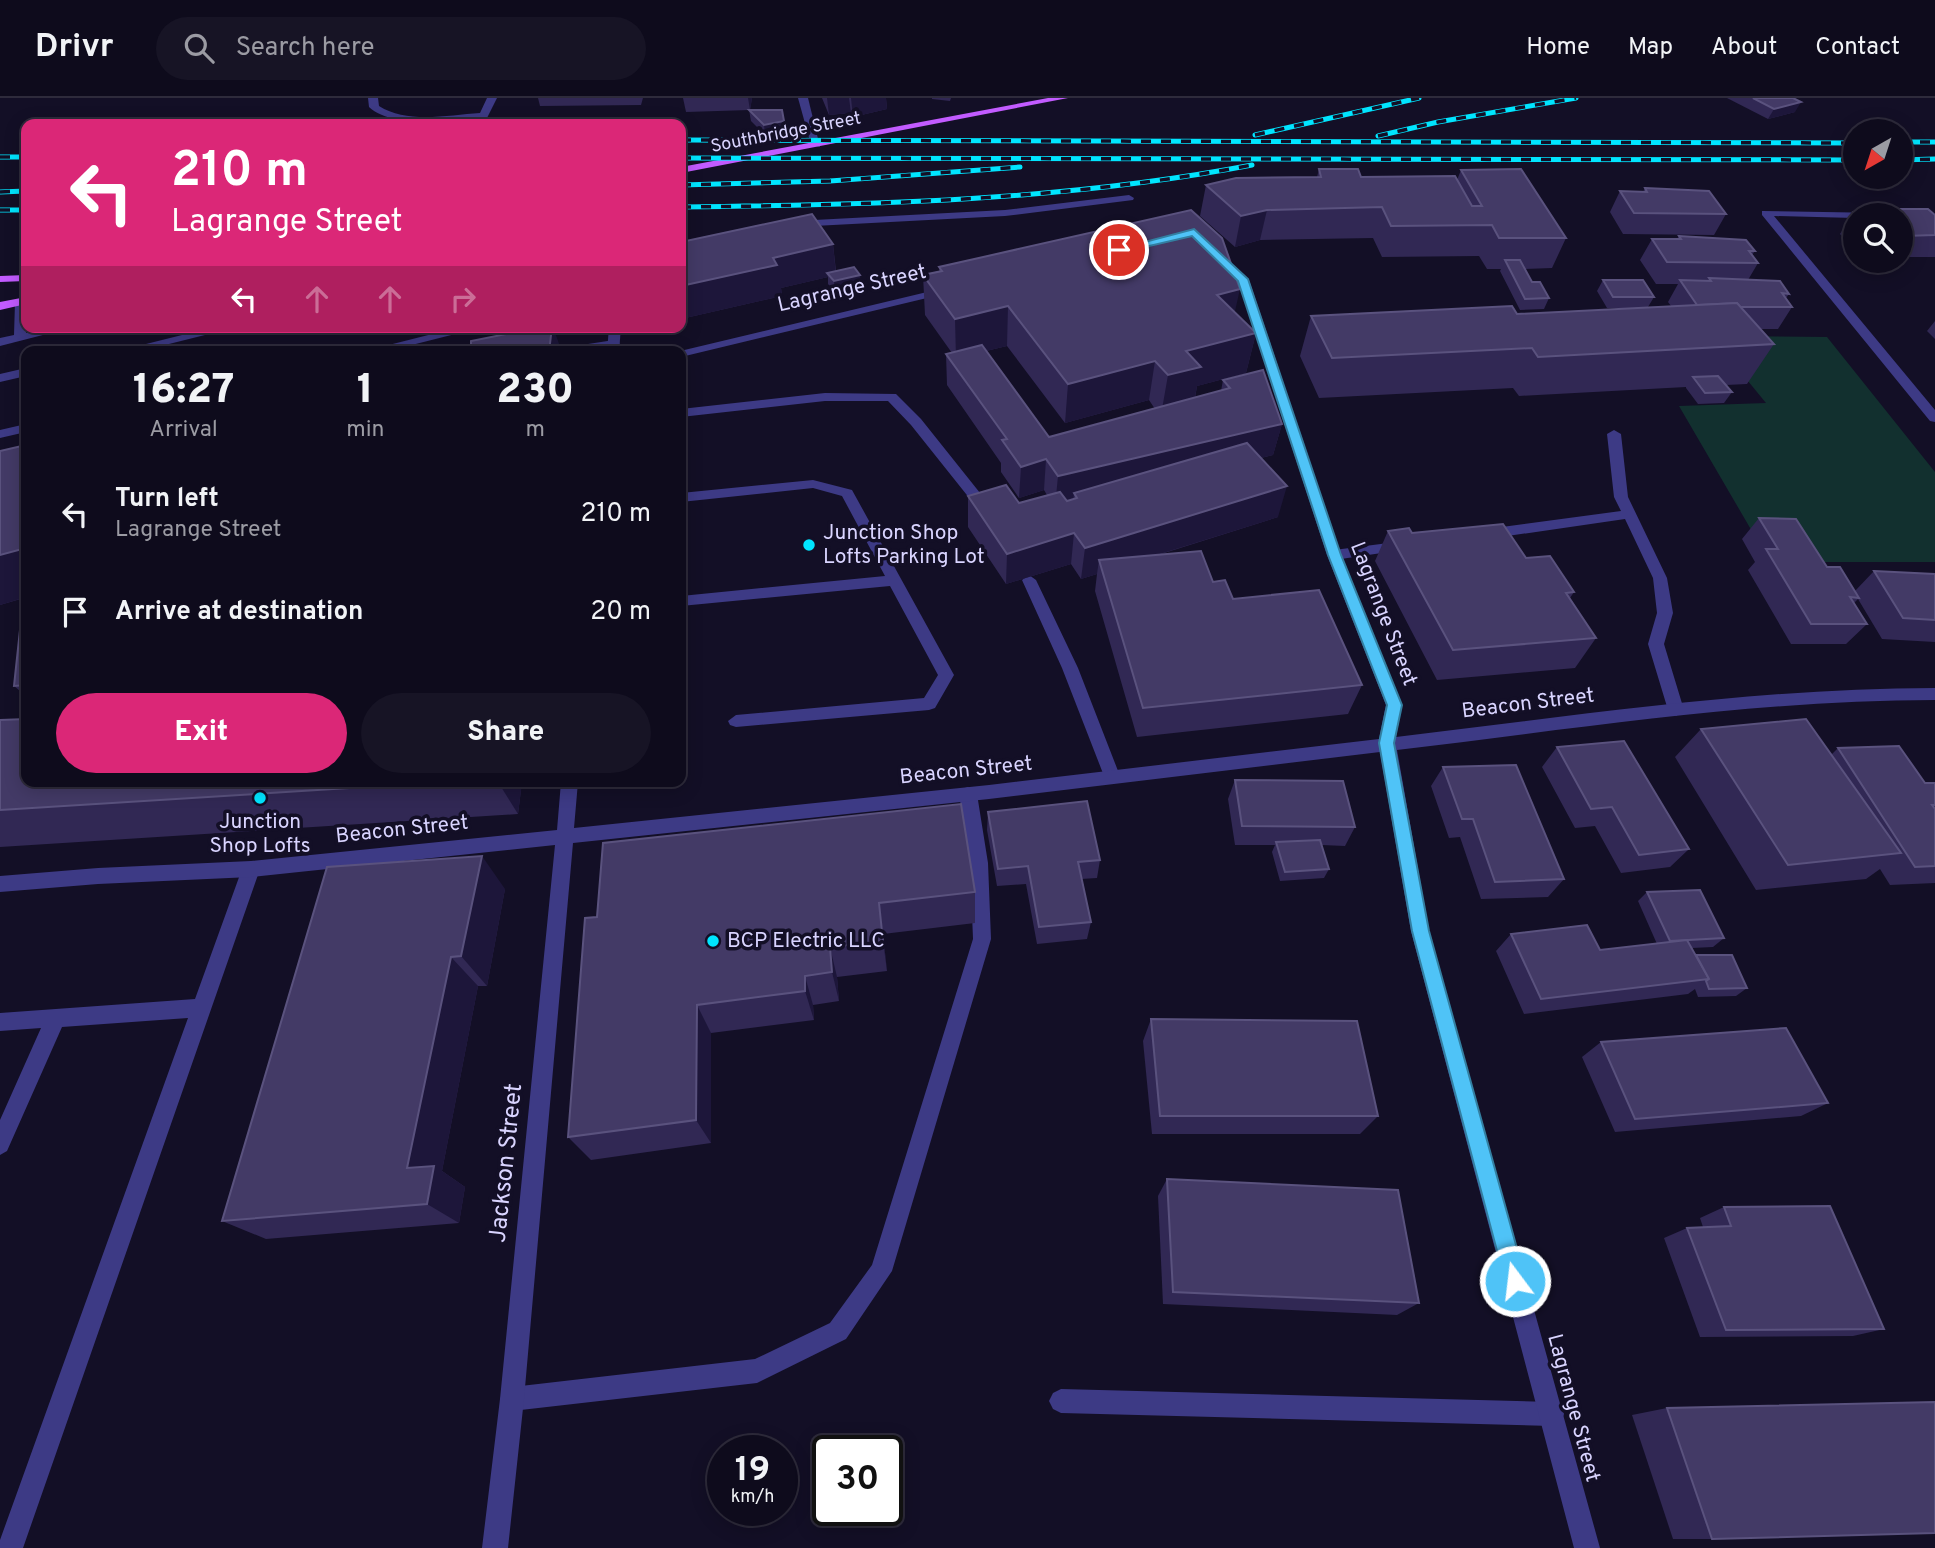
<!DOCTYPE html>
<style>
:root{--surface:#0e0b1c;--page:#171425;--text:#f1f3f6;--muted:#9b9ba3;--line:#2e2b3b;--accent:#db2777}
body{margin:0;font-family:Overpass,sans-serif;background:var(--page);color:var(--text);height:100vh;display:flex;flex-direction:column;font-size:26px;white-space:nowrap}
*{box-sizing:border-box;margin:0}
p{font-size:23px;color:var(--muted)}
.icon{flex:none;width:38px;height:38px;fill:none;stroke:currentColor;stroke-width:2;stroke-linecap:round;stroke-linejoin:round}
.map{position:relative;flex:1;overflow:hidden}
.side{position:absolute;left:21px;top:248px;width:665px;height:441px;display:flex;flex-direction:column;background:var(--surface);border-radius:14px;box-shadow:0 4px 18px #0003,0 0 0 2px var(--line)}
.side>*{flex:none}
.banner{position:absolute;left:21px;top:21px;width:665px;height:214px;border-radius:14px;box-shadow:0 4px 18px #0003,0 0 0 2px var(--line);background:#db2777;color:#fff;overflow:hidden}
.needle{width:46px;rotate:219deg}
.fabs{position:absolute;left:1843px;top:21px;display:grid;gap:14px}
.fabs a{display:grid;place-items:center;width:70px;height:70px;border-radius:50%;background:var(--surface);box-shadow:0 4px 18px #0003,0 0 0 2px var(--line);font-size:35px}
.speed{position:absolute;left:707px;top:1337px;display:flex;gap:14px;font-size:35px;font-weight:700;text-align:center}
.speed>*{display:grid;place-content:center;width:91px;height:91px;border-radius:50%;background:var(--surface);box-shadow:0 4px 18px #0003,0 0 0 2px var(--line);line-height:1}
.speed small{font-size:18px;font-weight:400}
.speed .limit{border:4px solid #111;border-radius:10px;background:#fff;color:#111}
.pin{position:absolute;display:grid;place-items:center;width:60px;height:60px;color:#fff;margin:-30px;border:4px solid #fff;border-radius:50%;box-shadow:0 2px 7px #0007}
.me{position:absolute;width:77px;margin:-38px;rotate:345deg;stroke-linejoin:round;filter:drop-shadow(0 0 5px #0008)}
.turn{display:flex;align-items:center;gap:24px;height:147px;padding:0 35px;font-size:32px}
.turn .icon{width:91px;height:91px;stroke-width:2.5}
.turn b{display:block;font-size:49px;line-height:60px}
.lanes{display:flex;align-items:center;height:66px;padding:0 35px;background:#0003;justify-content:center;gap:35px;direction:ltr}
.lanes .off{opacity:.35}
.eta{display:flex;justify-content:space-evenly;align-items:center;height:119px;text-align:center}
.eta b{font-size:42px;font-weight:800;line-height:49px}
.cta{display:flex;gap:14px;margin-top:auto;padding:14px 35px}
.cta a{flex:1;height:80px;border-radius:42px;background:var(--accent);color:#fff;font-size:28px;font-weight:800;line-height:80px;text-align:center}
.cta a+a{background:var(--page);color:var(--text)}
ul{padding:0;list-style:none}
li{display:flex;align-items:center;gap:21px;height:98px;padding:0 35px}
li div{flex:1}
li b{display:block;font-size:26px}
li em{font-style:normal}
header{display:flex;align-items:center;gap:42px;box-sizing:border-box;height:98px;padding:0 35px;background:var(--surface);border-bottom:2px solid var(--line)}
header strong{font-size:33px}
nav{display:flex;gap:38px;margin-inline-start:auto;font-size:24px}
.search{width:490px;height:63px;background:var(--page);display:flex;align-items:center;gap:18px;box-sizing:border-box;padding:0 24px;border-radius:38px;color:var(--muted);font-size:26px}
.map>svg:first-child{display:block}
</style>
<header>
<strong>Drivr</strong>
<div class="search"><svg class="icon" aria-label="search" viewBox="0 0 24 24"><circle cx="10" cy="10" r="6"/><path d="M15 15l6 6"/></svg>Search here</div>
<nav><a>Home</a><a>Map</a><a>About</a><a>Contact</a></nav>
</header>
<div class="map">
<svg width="1935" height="1450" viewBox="0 0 1935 1450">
<rect width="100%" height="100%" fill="#130f26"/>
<path fill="#12302f" d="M1711,238L1827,239L1935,374V464H1814L1794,435H1753L1679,308L1766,305Z"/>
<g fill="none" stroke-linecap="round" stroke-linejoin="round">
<g fill="#3d3a85" fill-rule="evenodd">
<path d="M368,0H378L379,8C407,26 448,17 480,15L487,0H497L487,20C457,25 393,31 369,9Z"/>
<path d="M1129,97L1134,100L1133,102L1005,118L795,129L790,126L795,123L1005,112Z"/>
<path d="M21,200L26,203V235L51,229H74L0,248V240L14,237L15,204Z"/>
<path d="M214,229H237L137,254H114Z"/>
<path d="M460,229H483L384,254H361Z"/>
<path d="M533,229H545L543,254H531Z"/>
<path d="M614,242L620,246L618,249L587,254H556L562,250Z"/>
<path d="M26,270V278L0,284V276Z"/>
<path d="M825,295L896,296L921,321L992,410V416H982L911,327L888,303H825L681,319V311Z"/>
<path d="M26,326V334L0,340V332Z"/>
<path d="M1614,332L1621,336L1628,399L1667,480L1673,515L1664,546L1684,612L1676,618L1668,612L1648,546L1657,515L1653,480L1625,421L1487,441L1480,436L1487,431L1621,413L1614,399L1607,336Z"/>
<path d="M813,382L852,392L954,577L935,610L929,612L736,629L730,627L728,623L736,617L924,600L938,577L890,488L681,508V498L885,478L842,398L813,390L681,404V395Z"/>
<path d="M1404,443L1409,445L1411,448L1409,451L1334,462L1327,457L1334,452Z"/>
<path d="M1029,477L1036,482L1078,570L1120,678L1118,683H1106L1104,678L1062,570L1022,482Z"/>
<path d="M968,689L974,691L977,696L988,765L991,841L892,1173L846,1241L757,1285L512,1313L504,1309L500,1301L504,1293L512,1289L755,1261L830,1225L872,1167L973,841L970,765L959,696L962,691Z"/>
<path d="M251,763L257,766L260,771L23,1450H0V1442L188,920L62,929L7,1053L0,1057V1022L41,930L0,933V915L195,901L242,771L245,766Z"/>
<path d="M1061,1291L1552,1304L1561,1307L1564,1316L1561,1325L1552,1328L1061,1315L1053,1311L1049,1303L1053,1295Z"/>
</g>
<g fill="#3d3a85" fill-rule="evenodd">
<path d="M798,0H808L820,49L811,47Z"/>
<path d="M1762,113L1884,115L1885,117H1855V120L1774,118L1935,312V324L1930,323L1762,117Z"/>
<path d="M1214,149L1249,182L1341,457L1402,607L1396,639C1575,618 1755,590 1935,590V602C1755,602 1575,631 1397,652L1429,833L1600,1450H1574L1411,833L1380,654L989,701L573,745L524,1301L508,1450H482L500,1301L555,747L251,779L98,786L0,794V778L98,770L251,763L557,732L561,684H578L574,730L989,687L1379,641L1386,607L1327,457L1238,183L1208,152Z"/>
<path d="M948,189L952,190V194L681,259V254H676Z"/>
<path d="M609,229H621L619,254H607Z"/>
</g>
<g fill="#c25bff" fill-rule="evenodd">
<path d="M1048,0H1068L681,75V69Z"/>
<path d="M26,177V183L0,184V178Z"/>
<path d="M26,199V206L0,212V204Z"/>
</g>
<g stroke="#00e5ff" stroke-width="5">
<g id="rail">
<path d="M1255,37L1419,0"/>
<path d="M1378,38L1438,24L1576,0"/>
<path d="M681,42L1855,45"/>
<path d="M1900,44H1935"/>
<path d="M0,59H26"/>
<path d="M681,60L1855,62"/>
<path d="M1900,62L1935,61"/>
<path d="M681,87L830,83L1020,69"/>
<path d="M0,94L26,93"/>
<path d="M681,109C873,107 1063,103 1252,67"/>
<path d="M0,112H26"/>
</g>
</g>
<use href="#rail" stroke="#130f26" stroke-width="3.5" stroke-dasharray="10" stroke-linecap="butt"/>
</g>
<g fill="#312854" fill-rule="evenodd">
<path d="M538,0H643L641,7L540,8Z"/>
<path d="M683,0H752L750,12L686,14Z"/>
<path d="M822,0H886L887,11L853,19L851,15L829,17Z"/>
<path d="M932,0H951L950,3L932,1Z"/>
<path d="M1727,0H1793L1795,14L1768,21Z"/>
<path d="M749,12H782L785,34L765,37L751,23Z"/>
<path d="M1319,71L1361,79L1457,82L1461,72L1566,140L1552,170L1525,171L1532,184L1549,200L1544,211L1520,212L1500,173L1501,171H1487L1479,158L1382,159L1373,140L1260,142L1235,149L1200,118L1206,87L1317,79Z"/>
<path d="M1645,90L1726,116L1714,137L1623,136L1610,114L1620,93L1643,94Z"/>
<path d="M1878,111L1935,117V159H1900V117H1855V152L1840,136L1854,114H1876Z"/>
<path d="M1679,138L1755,153L1752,157L1758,165L1748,182L1789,196L1786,200L1792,209L1778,231H1760L1774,246L1747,286L1726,287L1732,294L1724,305L1698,306L1686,290V289L1519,298L1513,290L1319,300L1300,258L1311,218L1517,216L1639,210H1607L1597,193L1603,182L1654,199L1648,209L1671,208L1668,204L1678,186H1656L1640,162L1652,141H1677Z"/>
<path d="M681,144L833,146L836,173L861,188L835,194L828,186V179L781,190L782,198L681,221Z"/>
<path d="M939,169L1235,215L1256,235L1246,275L1197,288L1195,300L1221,293L1223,282L1282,326L1273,357L1261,360L1278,419L1158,457L1213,484L1233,501L1362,587L1348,616L1137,639L1095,493L1097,476L1081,481L1071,466L1006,486L968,429V398L1019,405L1047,397L1044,392L1019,400L1001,374V365L947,287L946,256L952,255L925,217L923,177L939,173ZM1007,248L1065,325L1149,302L1155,311L1049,339L986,253Z"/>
<path d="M1935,223V241L1927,233Z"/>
<path d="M26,347V598L14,588L24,500L0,507V353Z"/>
<path d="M1759,420L1827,469L1855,493L1874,473L1935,476V544L1882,541L1858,501L1854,505L1867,526L1846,546H1791L1748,472L1755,464L1742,441Z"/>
<path d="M1388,433L1412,435L1526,460L1574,494L1570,500L1596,540L1575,570L1437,582L1375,463Z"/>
<path d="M0,622L26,684H522L518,716L0,749Z"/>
<path d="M1701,631L1831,657L1838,650L1925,685H1935V785L1890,787L1880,771L1866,781L1756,792L1675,659Z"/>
<path d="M1557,649L1689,751L1670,769L1621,775L1595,728L1575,730L1542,669Z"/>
<path d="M1443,669L1564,781L1548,799L1481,801L1460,739L1449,740L1431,688Z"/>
<path d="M1235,682L1355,729L1345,748L1322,747L1329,771L1324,780L1280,783L1272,754L1275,747H1235L1228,701Z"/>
<path d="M988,714L1100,762L1097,780L1081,781L1091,824L1087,841L1037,846L1026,786L997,788L987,732Z"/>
<path d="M505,791L487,888H478L442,1073L465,1089L459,1125L266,1141L222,1123Z"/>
<path d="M975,794V825L883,836L887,873L837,879L839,903L813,907L814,922L711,935V1045L591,1062L568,1039L585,820Z"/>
<path d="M1647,794L1724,840L1713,849L1692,850L1696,857L1747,890L1736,898L1698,899L1695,891L1688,896L1524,916L1496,853L1511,836L1600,852L1657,846L1638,803Z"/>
<path d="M1151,921L1378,1018L1360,1036H1152L1143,943Z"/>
<path d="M1601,944L1828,1005L1801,1018L1615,1034L1582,959Z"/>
<path d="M1167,1081L1419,1205L1397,1217L1163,1206L1158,1098Z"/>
<path d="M1724,1109L1884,1231L1853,1238L1700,1239L1664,1140L1687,1130L1703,1129L1700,1120Z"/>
<path d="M1667,1310L1712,1441H1673L1632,1317Z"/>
</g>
<g fill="#1d163a">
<path d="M748,0H752L750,12Z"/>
<path d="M827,0H849L851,15L829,17Z"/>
<path d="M851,0H886L887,11L853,19Z"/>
<path d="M1801,4L1795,14L1768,21L1774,11Z"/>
<path d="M784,23L785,34L765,37L764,27Z"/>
<path d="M1267,112L1260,142L1235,149L1241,118Z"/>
<path d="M833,146L836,177L827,175L828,179L781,190L782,198L681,221V188L773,160Z"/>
<path d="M860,177L861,188L835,194L834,183Z"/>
<path d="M1240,191L1231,231L1217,197Z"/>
<path d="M1008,208L1007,248L956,260L955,221Z"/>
<path d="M552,229H553L562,254H549Z"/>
<path d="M1256,235L1246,275L1197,288L1193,309L1161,317L1168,277L1186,253Z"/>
<path d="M1155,263L1149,302L1065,325L1068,286Z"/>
<path d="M1282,326L1273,357L1077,404V400L1074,395L1073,405L1055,409L1058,378Z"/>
<path d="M1046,361L1044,392L1019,400L1021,369Z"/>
<path d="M1287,388L1278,419L1102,474L1099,462L1097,476L1081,481L1085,450Z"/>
<path d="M1074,435L1071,466L1006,486L1007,456Z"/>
<path d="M26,450V499L0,507V457Z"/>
<path d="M498,684H522L518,716Z"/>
<path d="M482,758L505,791L487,888L461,858Z"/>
<path d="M879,805L883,836L887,873L883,843Z"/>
<path d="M830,849L837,879L839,903L832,874Z"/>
<path d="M451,859L478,888L442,1073L465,1089L459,1125L427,1106L407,1070Z"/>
<path d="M805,878L813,907L814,922L805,893Z"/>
<path d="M697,907L711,935V1045L696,1022Z"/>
</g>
<g fill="#433a66" stroke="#5a527e" stroke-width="2">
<path d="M1753,0H1793L1801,4L1774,11Z"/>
<path d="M749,12H782L784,23L764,27Z"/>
<path d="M1319,71H1358L1361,79L1455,78L1472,108H1482L1461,72L1521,71L1566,140H1499L1492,127L1391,128L1382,109L1267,112L1241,118L1206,87L1236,80L1321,79Z"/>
<path d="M1645,90L1709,93L1726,116L1634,115L1620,93L1647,94Z"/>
<path d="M1878,111H1928L1935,117V137L1904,138L1900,134V117H1857L1854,114H1881Z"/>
<path d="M1191,112L1222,140L1240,191L1217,197L1256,235L1186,253L1201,269L1168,277L1155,263L1068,286L1008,208L955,221L923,177L942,173L939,169Z"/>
<path d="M812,116L833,146L773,160L777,167L681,188V144Z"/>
<path d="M1679,138L1746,142L1755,153H1749L1758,165L1667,164L1652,141H1681Z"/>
<path d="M1505,162H1520L1532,184H1540L1549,200L1525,201Z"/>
<path d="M854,169L860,177L834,183L827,175Z"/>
<path d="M1709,180L1780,183L1789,196L1782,195L1792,209H1740L1737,205L1697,207L1680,182L1711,183Z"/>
<path d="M1603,182H1643L1654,199H1613Z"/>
<path d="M1737,205L1774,246L1538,259L1532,250L1332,260L1311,218L1512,208L1517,216Z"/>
<path d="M541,229H552L549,254H471V243Z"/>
<path d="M982,247L1049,339L1230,290L1223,282L1263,272L1282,326L1058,378L1046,361L1021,369L1002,342L1007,341L946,256Z"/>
<path d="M1718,278L1732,294L1705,295L1693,279Z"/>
<path d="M1247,345L1287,388L1085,450L1074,435L1007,456L968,398L1006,387L1019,405L1060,394L1067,403L1077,400L1074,395Z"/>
<path d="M26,347V450L0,457V353Z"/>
<path d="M1759,420L1796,421L1827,469H1840L1859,500L1850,499L1867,526H1811L1766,451H1778Z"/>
<path d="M1503,426L1526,460L1550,458L1574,494L1566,495L1596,540L1453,552L1388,433L1409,430L1412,435Z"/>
<path d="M1201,453L1213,484L1225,482L1233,501L1319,492L1362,587L1143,610L1099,462Z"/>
<path d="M1874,473L1935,476V522L1903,520Z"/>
<path d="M26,476V587L14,588Z"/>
<path d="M26,621V684H445L0,712V622Z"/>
<path d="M1806,621L1901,755L1788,767L1701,631Z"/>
<path d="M1624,643L1689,751L1639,757L1612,709L1591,711L1557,649Z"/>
<path d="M1899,648L1925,685H1935V707H1932L1935,711V768L1915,769L1838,650Z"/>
<path d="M1516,667L1564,781L1495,784L1473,721H1462L1443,669Z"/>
<path d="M1235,682L1343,683L1355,729L1242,728Z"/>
<path d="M1087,703L1100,762L1078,764L1091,824L1039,829L1028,768L998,771L988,714Z"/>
<path d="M961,706L975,794L879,805L883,843L830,849L832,874L805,878V893L697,907L696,1022L568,1039L585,820L597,819L603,745Z"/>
<path d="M1320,742L1329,771L1285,774L1276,744Z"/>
<path d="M482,758L461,858L451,859L407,1070L434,1068L427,1106L222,1123L327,769Z"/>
<path d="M1700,792L1724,840L1670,843L1647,794Z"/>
<path d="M1587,827L1600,852L1687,842L1709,881L1541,901L1511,836Z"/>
<path d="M1696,857H1732L1747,890L1709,891L1706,883L1709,881Z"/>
<path d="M1151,921L1357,923L1378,1018H1160Z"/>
<path d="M1786,930L1828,1005L1635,1021L1601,944Z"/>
<path d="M1167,1081L1398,1092L1419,1205L1173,1194Z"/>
<path d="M1830,1108L1884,1231L1726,1232L1687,1130L1731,1128L1724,1109Z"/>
<path d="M1935,1304V1435L1712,1441L1667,1310Z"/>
</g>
<path fill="#4fc3f7" stroke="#337fa1" stroke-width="2" d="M1194,131L1248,181L1341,457L1402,607L1394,645L1429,833L1526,1183L1523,1191L1515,1194L1508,1191L1505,1183L1412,833L1379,645L1387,607L1328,457L1238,183L1192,138L1119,155L1114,152Z"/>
<g fill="#00e5ff" stroke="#130f26" stroke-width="2.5">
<circle cx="809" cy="447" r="7"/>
<circle cx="260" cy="700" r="7"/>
<circle cx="713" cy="843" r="7"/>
</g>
<g text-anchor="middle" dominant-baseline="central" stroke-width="7" stroke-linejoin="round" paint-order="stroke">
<g font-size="18" fill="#d9d4ff" stroke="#130f26">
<text transform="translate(786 35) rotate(-11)">Southbridge Street</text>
</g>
<g font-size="21" fill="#d9d4ff" stroke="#130f26">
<text transform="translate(852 191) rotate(-13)">Lagrange Street</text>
<text transform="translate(1383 516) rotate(69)">Lagrange Street</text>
<text transform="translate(1528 606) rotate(-7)">Beacon Street</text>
<text transform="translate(966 673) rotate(-6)">Beacon Street</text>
<text transform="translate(402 732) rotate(-6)">Beacon Street</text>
<text transform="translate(1573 1310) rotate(75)">Lagrange Street</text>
</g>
<g font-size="21" fill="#d9d4ff" stroke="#130f26" text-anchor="start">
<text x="823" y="435">Junction Shop<tspan x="823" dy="24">Lofts Parking Lot</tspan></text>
<text x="260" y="724" text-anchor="middle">Junction<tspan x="260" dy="24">Shop Lofts</tspan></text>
<text x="727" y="843">BCP Electric LLC</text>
</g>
<g font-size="24" fill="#d9d4ff" stroke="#130f26">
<text transform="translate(507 1065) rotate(-84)">Jackson Street</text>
</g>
</g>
</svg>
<div class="fabs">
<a><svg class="needle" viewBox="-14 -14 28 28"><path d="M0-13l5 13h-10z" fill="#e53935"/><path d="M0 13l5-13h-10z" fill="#9b9ba3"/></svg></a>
<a><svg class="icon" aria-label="search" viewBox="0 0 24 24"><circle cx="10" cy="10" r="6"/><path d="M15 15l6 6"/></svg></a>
</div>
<div class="speed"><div>19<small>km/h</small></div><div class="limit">30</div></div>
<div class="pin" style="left:1119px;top:152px;background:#d93025"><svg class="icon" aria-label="arrive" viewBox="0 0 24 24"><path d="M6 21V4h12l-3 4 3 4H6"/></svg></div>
<svg class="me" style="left:1515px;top:1183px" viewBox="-20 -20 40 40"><circle r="17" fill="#4fc3f7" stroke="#fff" stroke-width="3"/><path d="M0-11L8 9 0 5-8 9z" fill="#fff"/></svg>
<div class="banner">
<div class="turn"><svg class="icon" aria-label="left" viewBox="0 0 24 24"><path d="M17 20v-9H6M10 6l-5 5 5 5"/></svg><div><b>210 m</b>Lagrange Street</div></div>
<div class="lanes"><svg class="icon" aria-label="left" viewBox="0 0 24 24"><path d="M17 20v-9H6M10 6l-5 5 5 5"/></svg><svg class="icon off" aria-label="ahead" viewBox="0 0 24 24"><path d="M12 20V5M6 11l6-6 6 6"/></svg><svg class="icon off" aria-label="ahead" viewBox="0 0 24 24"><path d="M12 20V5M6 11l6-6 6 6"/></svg><svg class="icon off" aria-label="right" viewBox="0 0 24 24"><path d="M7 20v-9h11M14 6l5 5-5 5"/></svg></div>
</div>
<section class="side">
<div class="eta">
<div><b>16:27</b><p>Arrival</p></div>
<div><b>1</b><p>min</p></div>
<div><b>230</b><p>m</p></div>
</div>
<ul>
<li><svg class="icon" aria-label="left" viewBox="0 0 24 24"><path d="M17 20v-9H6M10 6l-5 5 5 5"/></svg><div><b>Turn left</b><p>Lagrange Street</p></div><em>210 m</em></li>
<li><svg class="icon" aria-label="arrive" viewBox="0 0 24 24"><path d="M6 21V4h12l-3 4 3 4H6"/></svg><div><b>Arrive at destination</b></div><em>20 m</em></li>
</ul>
<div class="cta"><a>Exit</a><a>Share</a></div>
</section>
</div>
